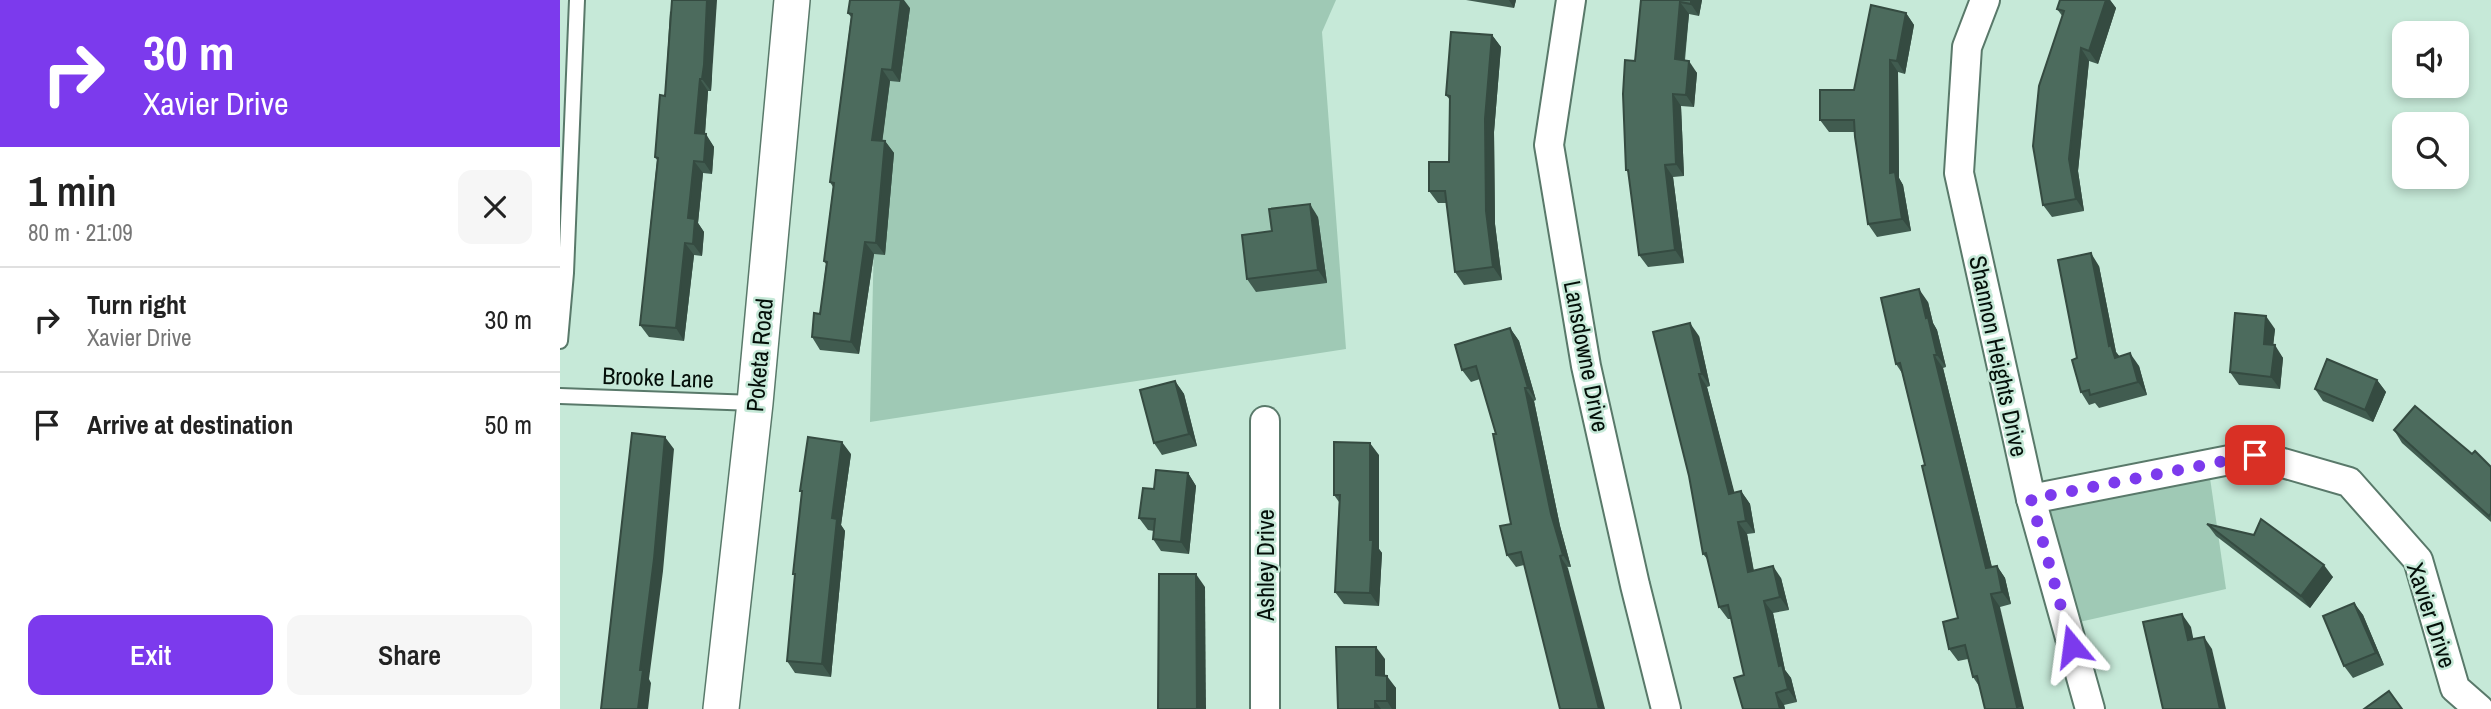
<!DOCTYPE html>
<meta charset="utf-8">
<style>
:root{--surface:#fff;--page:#f6f6f6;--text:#222;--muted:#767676;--line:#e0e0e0;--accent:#7c3aed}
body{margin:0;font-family:"Archivo Narrow",sans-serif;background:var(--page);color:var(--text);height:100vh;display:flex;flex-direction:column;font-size:26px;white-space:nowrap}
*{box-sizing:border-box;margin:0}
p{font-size:23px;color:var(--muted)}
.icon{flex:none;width:38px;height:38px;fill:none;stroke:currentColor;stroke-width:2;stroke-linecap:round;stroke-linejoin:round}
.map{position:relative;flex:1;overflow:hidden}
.drawer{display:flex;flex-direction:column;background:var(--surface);width:560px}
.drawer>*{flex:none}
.banner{background:#7c3aed;color:#fff;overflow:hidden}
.controls{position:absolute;left:1832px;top:21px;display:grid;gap:14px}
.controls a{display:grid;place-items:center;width:77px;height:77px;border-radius:14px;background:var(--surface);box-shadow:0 4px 10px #0003;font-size:35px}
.pin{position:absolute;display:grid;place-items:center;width:60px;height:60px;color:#fff;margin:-30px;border-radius:14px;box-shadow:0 4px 10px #0006}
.me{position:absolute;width:77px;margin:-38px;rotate:344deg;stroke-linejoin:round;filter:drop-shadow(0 0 5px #0008)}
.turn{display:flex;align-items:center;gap:24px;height:147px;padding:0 28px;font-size:32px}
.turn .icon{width:91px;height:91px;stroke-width:2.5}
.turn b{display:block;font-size:49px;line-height:60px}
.round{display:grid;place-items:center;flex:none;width:74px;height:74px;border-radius:14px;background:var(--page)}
.summary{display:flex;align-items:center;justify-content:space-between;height:119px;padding:0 28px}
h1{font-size:42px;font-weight:600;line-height:52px}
.button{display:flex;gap:14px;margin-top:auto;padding:14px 28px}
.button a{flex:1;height:80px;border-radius:14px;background:var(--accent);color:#fff;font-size:28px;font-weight:600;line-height:80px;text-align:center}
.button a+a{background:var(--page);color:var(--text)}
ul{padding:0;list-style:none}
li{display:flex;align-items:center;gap:21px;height:105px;padding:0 28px;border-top:2px solid var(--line)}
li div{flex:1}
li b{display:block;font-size:26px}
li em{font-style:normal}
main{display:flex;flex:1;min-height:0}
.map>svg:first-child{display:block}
</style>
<main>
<section class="drawer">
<div class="banner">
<div class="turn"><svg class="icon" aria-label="right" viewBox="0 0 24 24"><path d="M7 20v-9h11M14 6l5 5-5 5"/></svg><div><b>30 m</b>Xavier Drive</div></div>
</div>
<div class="summary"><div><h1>1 min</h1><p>80 m · 21:09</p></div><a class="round"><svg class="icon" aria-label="close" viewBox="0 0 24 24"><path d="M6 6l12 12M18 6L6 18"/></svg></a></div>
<ul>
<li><svg class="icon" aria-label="right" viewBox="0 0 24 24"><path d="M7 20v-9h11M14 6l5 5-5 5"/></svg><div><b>Turn right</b><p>Xavier Drive</p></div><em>30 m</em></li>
<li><svg class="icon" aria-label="arrive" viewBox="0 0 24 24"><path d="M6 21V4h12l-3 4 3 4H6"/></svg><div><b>Arrive at destination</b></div><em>50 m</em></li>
</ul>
<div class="button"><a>Exit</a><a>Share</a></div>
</section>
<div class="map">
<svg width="1931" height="709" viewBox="0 0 1931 709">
<rect width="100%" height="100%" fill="#c6e9d8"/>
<g fill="#9fc9b5">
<path d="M319,0H776L762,32L786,349L310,422Z"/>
<path d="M1648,464L1666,589L1506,625L1471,499Z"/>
</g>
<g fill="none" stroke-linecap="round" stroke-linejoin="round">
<g stroke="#59796a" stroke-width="18">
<g id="service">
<path d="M0,341L6,273L17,0"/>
<path d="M0,396L195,403"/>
</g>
</g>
<g stroke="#59796a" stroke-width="32">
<g id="minor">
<path d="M1011,0L989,145L1026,366L1075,585L1106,709"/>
<path d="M1425,0L1407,47L1399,173L1471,499L1530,709"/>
<path d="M705,421V709"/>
<path d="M1471,499L1695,455L1789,482L1858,560L1895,688L1919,709"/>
</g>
</g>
<g stroke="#59796a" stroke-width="38">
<path id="tertiary" d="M161,709L195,403L232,0"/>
</g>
<use href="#service" stroke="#fff" stroke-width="14"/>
<use href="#minor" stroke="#fff" stroke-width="28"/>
<use href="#tertiary" stroke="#fff" stroke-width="35"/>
</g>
<g fill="#415c50">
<path d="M906,0H956L954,8Z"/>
<path d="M1081,0H1142L1139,16L1129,14L1125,60L1137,73L1134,107L1121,106L1124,176L1113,177L1124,263L1088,267L1079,255L1069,173L1066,170Z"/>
<path d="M1500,0H1550L1556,8L1538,64L1529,61L1518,171L1524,211L1492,217L1483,205L1503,17L1497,9Z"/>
<path d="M350,8L340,82L330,81L322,141H325L334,153L325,255L314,254L299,354L260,350L252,337L260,314L266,264L264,261L273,187L270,182L291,17L288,13Z"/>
<path d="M110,11L152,77L151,91H148L145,134L154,147L152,174L143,173L138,223L144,232L142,256L134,255L124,341L89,337L80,325L97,160L95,157L105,96Z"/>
<path d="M1346,13L1354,25L1345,74L1338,72L1339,178L1343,185L1351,231L1317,237L1308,224L1295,132H1269L1260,120L1294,90Z"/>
<path d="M932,35L941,47L934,132L935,224L942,280L904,285L895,272L887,203H878L869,191L889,162L890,100L886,95Z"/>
<path d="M758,217L767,283L696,292L687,279L712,231Z"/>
<path d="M1539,266L1556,352L1559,356L1579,366L1587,395L1539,408L1535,403L1529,405L1521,392L1517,358Z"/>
<path d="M1368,302L1373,323L1377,330L1386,367L1383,368L1432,567L1437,566L1445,578L1451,604L1440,607L1419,686L1413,677L1408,659L1398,661L1389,649L1398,618L1365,465L1342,373L1336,364Z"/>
<path d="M950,328L959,341L976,400L974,401L1000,526L1011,567L964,565L956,567L947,555L951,524L936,434L920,379L911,382L902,370Z"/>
<path d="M1715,329L1713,345L1723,358L1720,389L1679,385L1670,372Z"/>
<path d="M1139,336L1150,386L1147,387L1174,493L1181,491L1190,504L1195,533L1187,534L1194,571L1221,578L1229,610L1213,613L1225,670L1231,678L1237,702L1224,705L1225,709H1183L1184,675L1171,619H1168L1159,607L1148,560L1143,554L1129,476Z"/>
<path d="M1817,380L1826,392L1813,422L1763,401L1755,389Z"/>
<path d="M615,381L624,394L637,446L602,455L594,443Z"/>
<path d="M1834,430L1912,454L1931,467V522L1842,443Z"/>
<path d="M291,454L281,525L285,531L271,677L235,673L227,661L235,577L233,574L242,493L240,491Z"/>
<path d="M819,455V549L822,553L819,606L784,604L775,592L779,502L774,495Z"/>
<path d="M628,473L636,486L629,554L601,551L593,539L594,531L588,530L579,518L594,489Z"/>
<path d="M1647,524L1694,535L1773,577L1750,608L1656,536Z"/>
<path d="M1794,603L1803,615L1824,665L1793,678L1784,666Z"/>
<path d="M825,659V676L836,688V709H778Z"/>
</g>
<g fill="#354b41">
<path d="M147,0H157L151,91L142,79Z"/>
<path d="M341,0H344L350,8L340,82L332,70Z"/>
<path d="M949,0H956L954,8Z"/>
<path d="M1131,0H1142L1139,16L1131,4Z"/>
<path d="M1541,0H1550L1556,8L1538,64L1529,51Z"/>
<path d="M1120,2L1129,14L1123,71L1115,59Z"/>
<path d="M1346,13L1354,25L1345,74L1337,61Z"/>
<path d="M932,35L941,47L934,132L935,224L942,280L933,267L926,211L925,119Z"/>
<path d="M1521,48L1529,61L1518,171L1524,211L1516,199L1509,159Z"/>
<path d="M1330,60L1338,72L1339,178L1343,185L1351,231L1342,219L1330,173Z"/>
<path d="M1129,61L1137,73L1134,107L1126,95Z"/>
<path d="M322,69L330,81L321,152L312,140Z"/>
<path d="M140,79L148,91L144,146L135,133Z"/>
<path d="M1113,94L1121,106L1124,176L1116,164Z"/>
<path d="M146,134L154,147L152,174L144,162Z"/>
<path d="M325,141L334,153L325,255L316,243Z"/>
<path d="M134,161L143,173L138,223L144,232L142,256L133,244L128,218Z"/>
<path d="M1105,165L1113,177L1124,263L1115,250Z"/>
<path d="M750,204L758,217L767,283L758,270Z"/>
<path d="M305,242L314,254L299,354L291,342Z"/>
<path d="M125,243L134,255L124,341L116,328Z"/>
<path d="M1531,253L1539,266L1556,352L1560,357L1555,358L1549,346Z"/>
<path d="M1359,289L1368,302L1373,323L1377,330L1386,367L1377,355L1366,318Z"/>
<path d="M1706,316L1715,329L1712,357L1704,344Z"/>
<path d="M1130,323L1139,336L1150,386L1142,374Z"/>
<path d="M950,328L959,341L976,400L968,388Z"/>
<path d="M1715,345L1723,358L1720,389L1711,377Z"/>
<path d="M1570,353L1579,366L1587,395L1578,382Z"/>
<path d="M1374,355L1383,368L1435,580L1426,568Z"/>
<path d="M1139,374L1147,387L1178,506L1169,494Z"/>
<path d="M1817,380L1826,392L1813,422L1805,410Z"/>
<path d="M615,381L624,394L637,446L629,434Z"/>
<path d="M965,388L974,401L1000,526L1011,567L1003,555L991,514Z"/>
<path d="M105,437L114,449L103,571L89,679L91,683L88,709H78L80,670Z"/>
<path d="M282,442L291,454L281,525L285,531L271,677L262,664L272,518Z"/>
<path d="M810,443L819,455V549L822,553L819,606L810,593Z"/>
<path d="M628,473L636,486L629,554L621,542Z"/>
<path d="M1181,491L1190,504L1195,533L1186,521Z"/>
<path d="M1178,522L1187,534L1196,584L1188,572Z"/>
<path d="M1000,556L1008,568L1045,709H1039Z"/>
<path d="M1764,565L1773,577L1750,608L1741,596Z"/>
<path d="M1213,566L1221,578L1229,610L1220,597Z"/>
<path d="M1437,566L1445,578L1451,604L1442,592Z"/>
<path d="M636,574L645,587L646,709H637Z"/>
<path d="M1431,594L1440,607L1464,709H1459L1457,707Z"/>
<path d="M1204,601L1213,613L1225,670L1231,678L1237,702L1228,689L1219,666Z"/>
<path d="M1794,603L1803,615L1824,665L1816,653Z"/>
<path d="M1622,614L1631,627L1636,652L1628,640Z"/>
<path d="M1644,637L1652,649L1666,709H1660Z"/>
<path d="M816,647L825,659V688L816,675Z"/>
<path d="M827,676L836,688V709H832L827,701Z"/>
<path d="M1216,693L1224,705L1225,709H1220Z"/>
<path d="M815,701L821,709H815Z"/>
</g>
<g fill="#4c6b5d" stroke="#354b41" stroke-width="2">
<path d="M112,0H147L144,65L142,79H140L135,133L146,134L144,162L134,161L128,218L135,219L133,244L125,243L116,328L80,325L98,158L95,157L100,95L105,96Z"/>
<path d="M290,0H341L332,70L322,69L312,140L325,141L316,243L305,242L291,342L252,337L254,313L260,314L267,262L264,261L274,183L270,182L292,14L288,13Z"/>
<path d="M1081,0H1131V4L1120,2L1115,59L1129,61L1126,95L1113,94L1116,164L1105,165L1115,250L1079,255L1068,170H1066L1063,94L1065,60L1075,61Z"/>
<path d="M1500,0H1546L1529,51L1521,48L1509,159L1516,199L1483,205L1473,146L1479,86L1504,11L1497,9Z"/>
<path d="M1311,5L1346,13L1337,61L1330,60V173L1335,172L1342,219L1308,224L1295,137L1294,120H1260V90H1294Z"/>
<path d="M891,32L932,35L925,119L926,211L933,267L895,272L885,191H869V162H889L890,96L886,95Z"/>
<path d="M750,204L758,270L687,279L682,235L712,231L709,209Z"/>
<path d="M1531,253L1549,346L1551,345L1555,358L1570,353L1578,382L1530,395L1529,390L1521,392L1512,360L1517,358L1498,260Z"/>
<path d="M1359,289L1366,318L1368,317L1377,355H1374L1426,568L1437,566L1442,592L1431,594L1457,707L1462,706L1463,709H1425L1417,676L1413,677L1405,645L1389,649L1383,622L1398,618L1362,466L1365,465L1340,363L1336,364L1321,298Z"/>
<path d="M1675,313L1706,316L1704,344L1715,345L1711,377L1670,372Z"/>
<path d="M1130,323L1142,374H1139L1169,494L1181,491L1186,521L1178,522L1188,572L1213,566L1220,597L1204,601L1219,666L1222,665L1228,689L1216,693L1220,709H1183L1174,678L1184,675L1168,605L1159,607L1146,553L1143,554L1129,476L1093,332Z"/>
<path d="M950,328L968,388H965L991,514L1003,555L1000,556L1039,709H1000L961,552L947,555L940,526L951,524L933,434H936L916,366L902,370L895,345Z"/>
<path d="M1767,359L1817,380L1805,410L1755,389Z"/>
<path d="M615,381L629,434L594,443L580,390Z"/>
<path d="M1855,406L1912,454L1915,451L1931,467V513L1929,516L1834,430Z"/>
<path d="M72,433L105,437L94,559L80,670H83L78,709H41Z"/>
<path d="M248,437L282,442L272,518L277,519L262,664L227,661L235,574H233L242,491H240Z"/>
<path d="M774,442L810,443V540H813L810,593L775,592L780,495H774Z"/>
<path d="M596,470L628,473L621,542L593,539L595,519L579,518L583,488L594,489Z"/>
<path d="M1701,519L1764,565L1741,596L1647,524L1694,535Z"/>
<path d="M599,574H636L637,709H598Z"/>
<path d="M1794,603L1816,653L1784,666L1763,616Z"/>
<path d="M1622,614L1628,640L1644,637L1660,709H1603L1583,622Z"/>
<path d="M776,647H816V675L827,676V701H815V709H778Z"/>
<path d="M1829,691L1842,709H1804Z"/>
</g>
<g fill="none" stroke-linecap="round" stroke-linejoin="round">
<path stroke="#7c3aed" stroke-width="12" stroke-dasharray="0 21.6" d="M1512,646L1471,499L1695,455"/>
</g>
<g text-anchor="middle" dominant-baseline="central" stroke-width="5" stroke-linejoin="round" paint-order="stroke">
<g font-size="24" fill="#040f09" stroke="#c6e9d8">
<text transform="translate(199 355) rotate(-85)">Poketa Road</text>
<text transform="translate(1027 356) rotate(79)">Lansdowne Drive</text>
<text transform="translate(1439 356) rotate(78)">Shannon Heights Drive</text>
<text transform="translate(98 377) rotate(2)">Brooke Lane</text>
<text transform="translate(705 565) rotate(-90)">Ashley Drive</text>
<text transform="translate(1872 615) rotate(72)">Xavier Drive</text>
</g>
</g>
</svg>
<div class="controls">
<a><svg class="icon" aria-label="sound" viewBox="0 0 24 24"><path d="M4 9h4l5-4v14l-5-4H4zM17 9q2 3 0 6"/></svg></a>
<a><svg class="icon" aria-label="search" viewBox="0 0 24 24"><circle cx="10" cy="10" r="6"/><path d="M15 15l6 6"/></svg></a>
</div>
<div class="pin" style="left:1695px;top:455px;background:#d93025"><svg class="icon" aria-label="arrive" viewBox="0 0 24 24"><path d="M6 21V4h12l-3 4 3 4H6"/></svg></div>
<svg class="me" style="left:1512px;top:646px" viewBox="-20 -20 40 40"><path d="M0-17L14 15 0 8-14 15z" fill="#7c3aed" stroke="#fff" stroke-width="4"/></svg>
</div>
</main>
